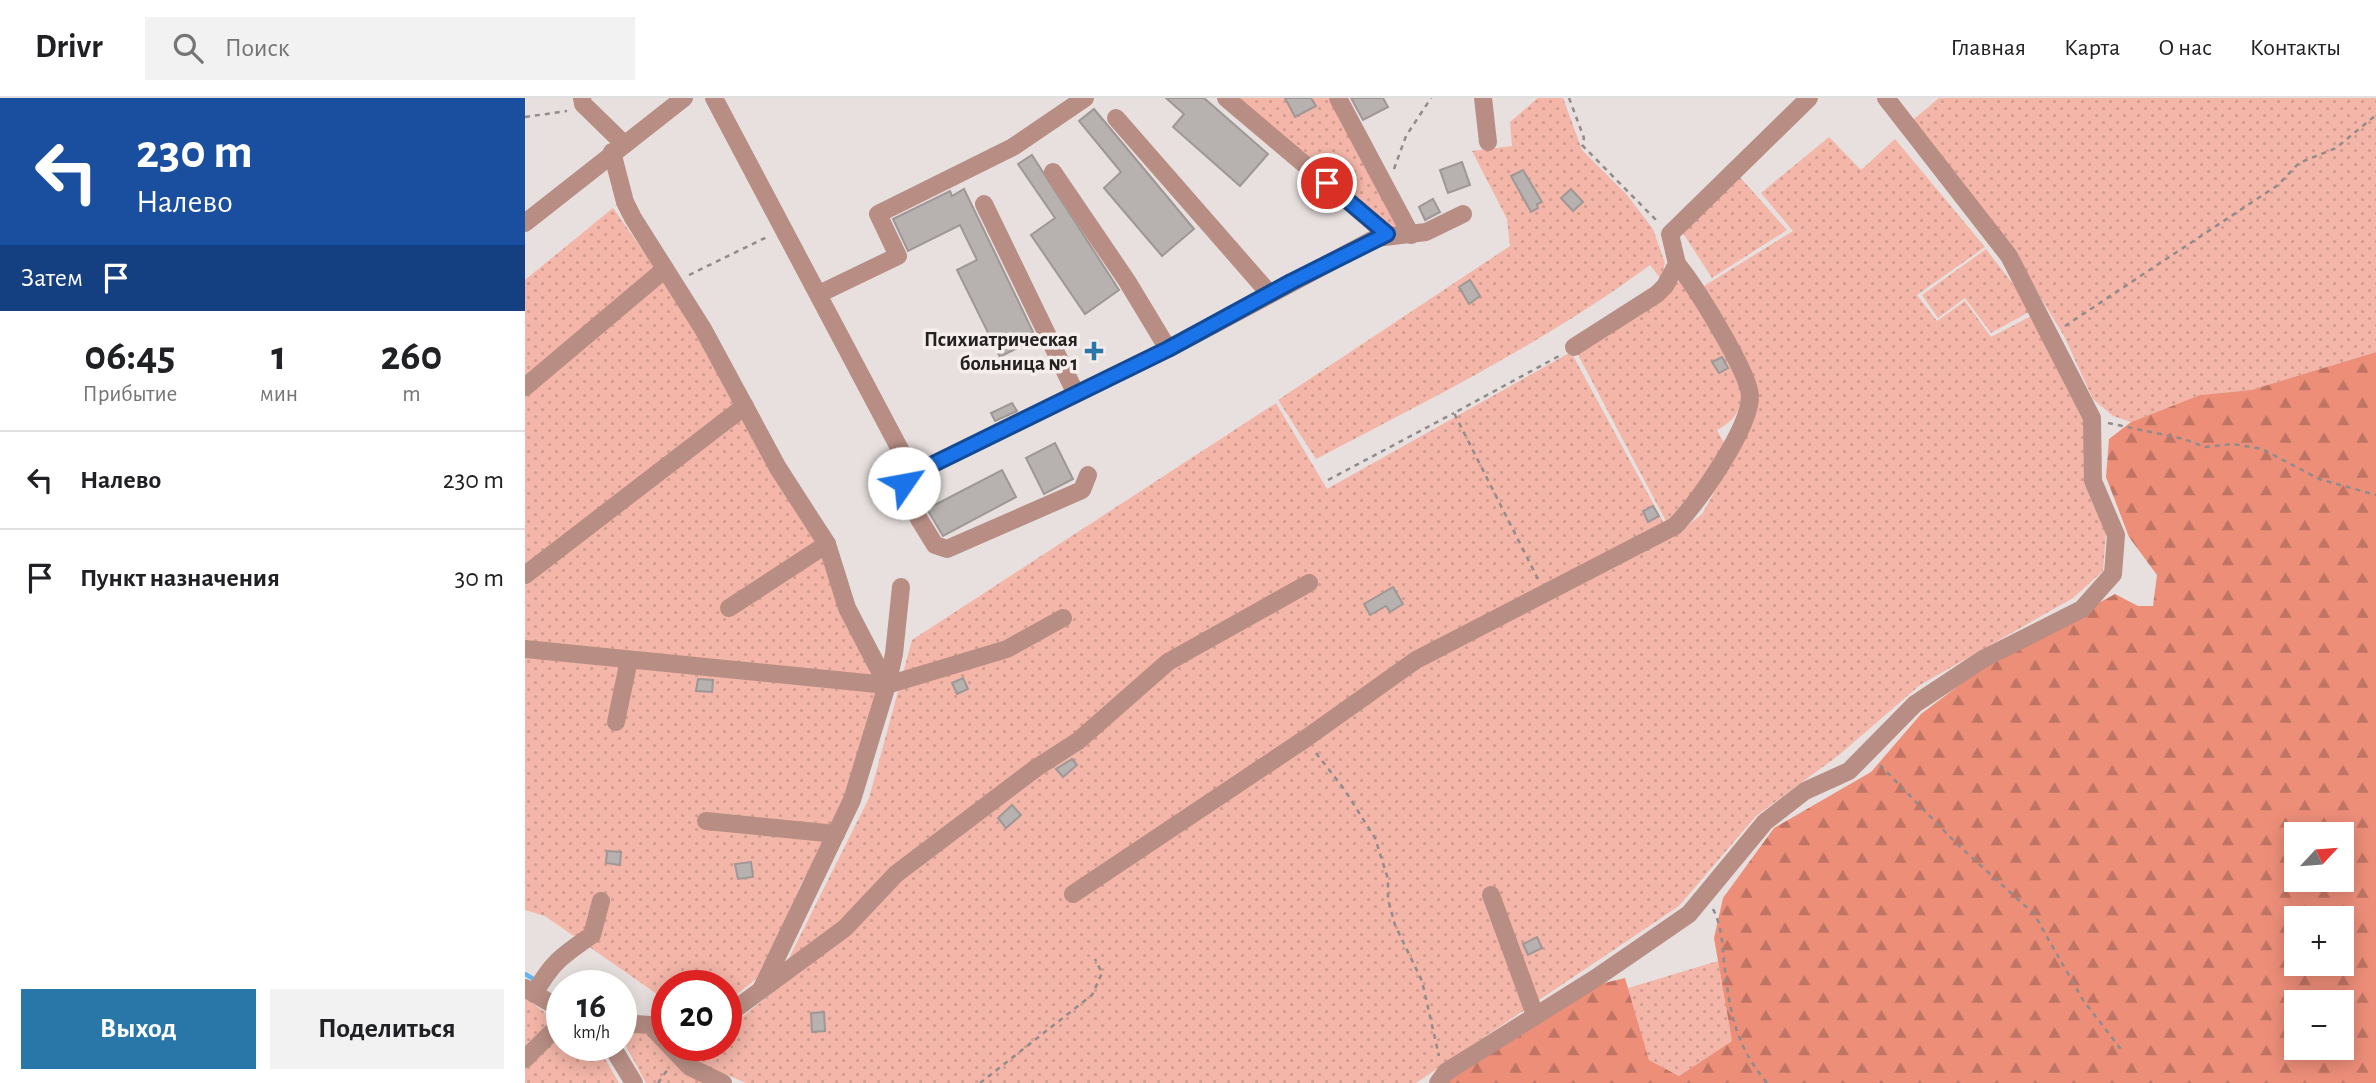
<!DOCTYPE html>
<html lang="ru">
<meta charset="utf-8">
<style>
:root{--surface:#fff;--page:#f2f2f2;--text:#202124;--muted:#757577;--line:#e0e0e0;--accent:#2976a8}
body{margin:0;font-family:"Alegreya Sans",sans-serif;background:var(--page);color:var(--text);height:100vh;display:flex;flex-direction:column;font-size:26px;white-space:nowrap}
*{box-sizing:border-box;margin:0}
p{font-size:23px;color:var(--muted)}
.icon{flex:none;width:38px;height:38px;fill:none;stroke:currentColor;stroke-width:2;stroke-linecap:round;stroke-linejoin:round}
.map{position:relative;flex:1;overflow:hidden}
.details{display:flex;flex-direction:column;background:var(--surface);width:525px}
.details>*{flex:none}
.hud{background:#1a4fa0;color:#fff;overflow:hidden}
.needle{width:46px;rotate:64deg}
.tools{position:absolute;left:1759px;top:724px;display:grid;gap:14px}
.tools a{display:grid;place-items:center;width:70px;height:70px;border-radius:0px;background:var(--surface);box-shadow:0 4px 18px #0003;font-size:35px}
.speed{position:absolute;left:21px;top:872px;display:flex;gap:14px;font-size:35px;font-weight:700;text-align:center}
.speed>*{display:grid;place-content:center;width:91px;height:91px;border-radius:50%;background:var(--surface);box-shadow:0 4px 18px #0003;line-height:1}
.speed small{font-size:18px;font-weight:400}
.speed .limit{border:10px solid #d22;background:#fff;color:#111}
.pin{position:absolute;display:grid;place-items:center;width:60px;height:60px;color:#fff;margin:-30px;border:4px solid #fff;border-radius:50%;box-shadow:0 2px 7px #0007}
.me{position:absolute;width:77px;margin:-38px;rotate:57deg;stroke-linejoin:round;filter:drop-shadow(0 0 5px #0008)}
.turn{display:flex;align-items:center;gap:24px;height:147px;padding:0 21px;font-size:32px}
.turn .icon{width:91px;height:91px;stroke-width:2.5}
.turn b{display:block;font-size:49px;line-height:60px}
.then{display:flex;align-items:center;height:66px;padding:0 21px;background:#0003;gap:14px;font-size:26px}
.eta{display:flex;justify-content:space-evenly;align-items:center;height:119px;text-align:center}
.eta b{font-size:42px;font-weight:600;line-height:49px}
.button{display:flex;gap:14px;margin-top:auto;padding:14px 21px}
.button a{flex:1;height:80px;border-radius:0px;background:var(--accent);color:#fff;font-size:28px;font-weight:600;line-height:80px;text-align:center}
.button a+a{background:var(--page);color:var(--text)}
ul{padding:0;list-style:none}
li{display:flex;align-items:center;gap:21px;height:98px;padding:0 21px;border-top:2px solid var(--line)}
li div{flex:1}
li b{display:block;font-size:26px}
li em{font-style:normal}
header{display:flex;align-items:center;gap:42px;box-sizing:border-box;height:98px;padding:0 35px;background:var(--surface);border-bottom:2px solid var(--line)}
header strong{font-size:33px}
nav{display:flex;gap:38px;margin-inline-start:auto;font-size:24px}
.search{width:490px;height:63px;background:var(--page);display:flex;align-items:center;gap:18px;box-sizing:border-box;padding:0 24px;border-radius:0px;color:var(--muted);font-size:26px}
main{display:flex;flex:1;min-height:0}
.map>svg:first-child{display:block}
</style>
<header>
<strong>Drivr</strong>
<div class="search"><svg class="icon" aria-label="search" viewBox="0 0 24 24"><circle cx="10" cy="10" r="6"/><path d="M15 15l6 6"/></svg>Поиск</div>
<nav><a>Главная</a><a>Карта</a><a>О нас</a><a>Контакты</a></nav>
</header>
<main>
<section class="details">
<div class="hud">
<div class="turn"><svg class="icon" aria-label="left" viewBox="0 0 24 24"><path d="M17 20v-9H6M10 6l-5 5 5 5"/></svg><div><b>230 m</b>Налево</div></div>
<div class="then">Затем<svg class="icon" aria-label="arrive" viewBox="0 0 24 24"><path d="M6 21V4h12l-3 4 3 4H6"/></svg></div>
</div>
<div class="eta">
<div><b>06:45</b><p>Прибытие</p></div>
<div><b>1</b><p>мин</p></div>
<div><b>260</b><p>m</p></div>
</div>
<ul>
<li><svg class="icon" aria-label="left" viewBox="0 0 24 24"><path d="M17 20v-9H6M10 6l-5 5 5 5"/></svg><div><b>Налево</b></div><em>230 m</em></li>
<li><svg class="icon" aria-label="arrive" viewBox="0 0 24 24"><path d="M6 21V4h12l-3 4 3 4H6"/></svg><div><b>Пункт назначения</b></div><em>30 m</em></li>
</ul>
<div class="button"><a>Выход</a><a>Поделиться</a></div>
</section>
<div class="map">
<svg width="1851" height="985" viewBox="0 0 1851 985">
<defs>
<pattern id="grass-dots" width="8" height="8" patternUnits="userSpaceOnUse" patternTransform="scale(1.75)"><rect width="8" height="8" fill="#f3b6a8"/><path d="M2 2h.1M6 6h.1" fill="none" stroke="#d09c90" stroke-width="1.8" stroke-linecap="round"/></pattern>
<pattern id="forest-firs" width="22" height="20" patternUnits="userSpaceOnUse" patternTransform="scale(1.75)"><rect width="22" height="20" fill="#ed8e79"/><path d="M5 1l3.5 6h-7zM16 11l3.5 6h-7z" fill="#c07463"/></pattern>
</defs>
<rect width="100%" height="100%" fill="#e7e0df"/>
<g fill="url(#grass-dots)">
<path d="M712,0H808L873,124L872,135Z"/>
<path d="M1013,0H1038L1057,52L1102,97L1128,131L1140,165L1136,181L1125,167C1021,244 905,301 791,361L753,302L985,148L982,121L947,53L987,48L985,24Z"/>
<path d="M1414,0H1851V254L1726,292L1675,297L1606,324L1588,318L1568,301L1539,238L1493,162L1383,26Z"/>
<path d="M1304,39L1336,72L1370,41L1460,149L1392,197L1412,223L1440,203L1466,239L1508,217L1564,321L1559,385L1581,435L1578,473L1548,500L1395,587L1314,657L1231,718L1154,808L891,985H221L172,964L183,947H201V932L246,896L344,700L387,542L751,305L802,391L1046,254L1147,440L1177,416L1208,361L1230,298L1179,188L1268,133L1236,95Z"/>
<path d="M1214,78L1262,132L1187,180L1158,135Z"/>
<path d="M88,110L175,234L304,458L353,596L324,703L276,786L236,877L201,905V887H142V903L20,818L0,812V182Z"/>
<path d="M1461,151L1491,190L1504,214L1466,235L1440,200L1413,220L1397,197Z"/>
<path d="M1159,180L1216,283C1218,308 1214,320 1192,332L1199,345L1169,398L1143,427L1051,253Z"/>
<path d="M1193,863L1207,943L1154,978L1124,962L1103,890Z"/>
<path d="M0,900L29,921L0,953Z"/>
<path d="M37,931V947H66L76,954L94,985H0V968Z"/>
<path d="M103,932L122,936L189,985H121L96,939V933Z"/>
</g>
<path fill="url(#forest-firs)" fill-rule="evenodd" d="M1851,254V985H915L1079,885L1100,880L1124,962L1154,978L1207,943L1189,840L1198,800L1249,730L1346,674L1396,616L1461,567L1590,496L1613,508H1628L1632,477L1604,439L1581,379L1584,341L1606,324L1675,297L1726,292ZM1771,737H1816V782H1771ZM1771,821H1816V866H1771ZM1771,905H1816V950H1771Z"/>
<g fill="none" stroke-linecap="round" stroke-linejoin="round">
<path stroke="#62b6f3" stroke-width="4.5" d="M0,876L10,882"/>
</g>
<g fill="#b7b1af" stroke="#9e9796" stroke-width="2">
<path d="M641,0H679L743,56L715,88L648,29L659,16Z"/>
<path d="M760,0H786L791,8L770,19Z"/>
<path d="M826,0H858L863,9L838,22Z"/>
<path d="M569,11L669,131L637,158L579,90L596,74L554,23Z"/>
<path d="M507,57L594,192L560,216L506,137L530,120L493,66Z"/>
<path d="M937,64L945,87L923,95L915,72Z"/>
<path d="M998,72L1017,104L1012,106L1013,110L1006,114L986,78Z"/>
<path d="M439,91L511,240L475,259L432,172L452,162L435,127L383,153L368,121L425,93L427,98Z"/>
<path d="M1046,91L1058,104L1048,113L1036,100Z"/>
<path d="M908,101L915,114L900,122L894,109Z"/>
<path d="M945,182L955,198L944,206L934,189Z"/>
<path d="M1197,259L1203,270L1194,275L1187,264Z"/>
<path d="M487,305L492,313L470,323L466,315Z"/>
<path d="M530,345L548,381L519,396L501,360Z"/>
<path d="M477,372L491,399L418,438L402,411Z"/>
<path d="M1128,408L1134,418L1123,424L1118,413Z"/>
<path d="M868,489L878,506L865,514L861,508L845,517L839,506Z"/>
<path d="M438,580L443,591L432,596L427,585Z"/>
<path d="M173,581L188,582L187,594L171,593Z"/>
<path d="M547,661L552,667L538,679L531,671Z"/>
<path d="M487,707L496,717L481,730L473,720Z"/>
<path d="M82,753L96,754L95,767L81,765Z"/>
<path d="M226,764L228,779L213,781L210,766Z"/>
<path d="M1012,839L1017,850L1003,857L998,846Z"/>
<path d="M299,914L300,933L287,934L286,915Z"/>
</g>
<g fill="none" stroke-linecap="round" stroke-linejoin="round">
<g stroke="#918b8b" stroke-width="2.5" stroke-dasharray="5 5" stroke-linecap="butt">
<path d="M1044,0L1059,40L1057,47L1133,124"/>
<path d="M0,19L42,13"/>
<path d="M869,71L881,38L906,0"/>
<path d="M164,177L242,139"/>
<path d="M1540,228L1753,87L1774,65L1811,50L1851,17"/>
<path d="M1583,325L1659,341L1680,349L1708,346L1737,351L1794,381L1851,397"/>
<path d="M803,382L929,315"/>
<path d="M1013,481L929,315L1034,258"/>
<path d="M791,655L819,691L850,740L863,781V801L870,827L897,883L914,958"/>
<path d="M1355,667L1431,745L1509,816L1558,902L1598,954"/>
<path d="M1188,811C1197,829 1197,844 1199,864C1205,914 1209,945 1242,985"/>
<path d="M133,985L143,971"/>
<path d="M455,985L567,897L577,875L570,861"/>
</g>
<g stroke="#b88e84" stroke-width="18">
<path d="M57,0L58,6L98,45"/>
<path d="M189,0L388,376"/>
<path d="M701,0L862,136"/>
<path d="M813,0L886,137"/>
<path d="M958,0L963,44"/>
<path d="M591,20L744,195"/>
<path d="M87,54L100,104L108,120L178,231L253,370L302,446L322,510L362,587L327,702L236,892"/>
<path d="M528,74L602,183L643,251"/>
<path d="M459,106L551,296"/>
<path d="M0,125L159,0"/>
<path d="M294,196L373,158L353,116L488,49L560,0"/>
<path d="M1049,249L1132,196L1140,188L1152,166L1145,136L1284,0"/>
<path d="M0,289L140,171"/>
<path d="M563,377L557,392L422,451L410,447L394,421L379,385L388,376L643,251L851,140L901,134L938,116"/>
<path d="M0,477L220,308"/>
<path d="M204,510L302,446"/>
<path d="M0,551L362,587L482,551L538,520"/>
<path d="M362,587L369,556L376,489"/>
<path d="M91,624L104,562"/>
<path d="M181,723L311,736"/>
<path d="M548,796L780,641L891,562L1150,428C1173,404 1225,331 1225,298C1224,274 1169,186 1152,166"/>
<path d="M966,797L1010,917"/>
<path d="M0,890L37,912"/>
<path d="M9,896C28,863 37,858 67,837L76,803"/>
<path d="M201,918L320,830L371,776L511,670L553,643L643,564L784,485"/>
<path d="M96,925L125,927L165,969L198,985"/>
<path d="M86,947L109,985"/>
<path d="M0,961L37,924"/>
<path d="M913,985L921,974L1071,880L1164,816L1240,724L1280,693L1324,673L1390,606L1458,561L1557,511L1588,476L1591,437L1568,383L1567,320L1484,158L1361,0"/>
</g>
</g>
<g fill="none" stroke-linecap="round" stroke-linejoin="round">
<g stroke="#114b97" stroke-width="18">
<path id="route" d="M379,385L388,376L643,251L766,184L862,136L802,85"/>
</g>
<use href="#route" stroke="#1a73e8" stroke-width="12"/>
</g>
<path fill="#2976a8" stroke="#f5eeec" stroke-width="2.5" d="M565.5 242.5h7v7h7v7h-7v7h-7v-7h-7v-7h7z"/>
<g text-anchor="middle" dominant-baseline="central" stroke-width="7" stroke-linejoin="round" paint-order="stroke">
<g font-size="21" font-weight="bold" fill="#242121" stroke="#f5eeec" text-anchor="end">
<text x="553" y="241">Психиатрическая<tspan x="553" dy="24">больница № 1</tspan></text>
</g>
</g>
</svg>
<div class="tools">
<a><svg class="needle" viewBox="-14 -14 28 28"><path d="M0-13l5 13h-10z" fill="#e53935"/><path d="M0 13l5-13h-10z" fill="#757577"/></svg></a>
<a>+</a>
<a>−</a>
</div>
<div class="speed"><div>16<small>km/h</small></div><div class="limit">20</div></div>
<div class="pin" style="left:802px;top:85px;background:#d93025"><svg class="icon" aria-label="arrive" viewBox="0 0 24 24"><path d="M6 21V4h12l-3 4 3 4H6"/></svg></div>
<svg class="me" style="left:379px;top:385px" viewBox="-20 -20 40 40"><circle r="19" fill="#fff"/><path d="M0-13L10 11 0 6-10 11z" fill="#1a73e8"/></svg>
</div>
</main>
